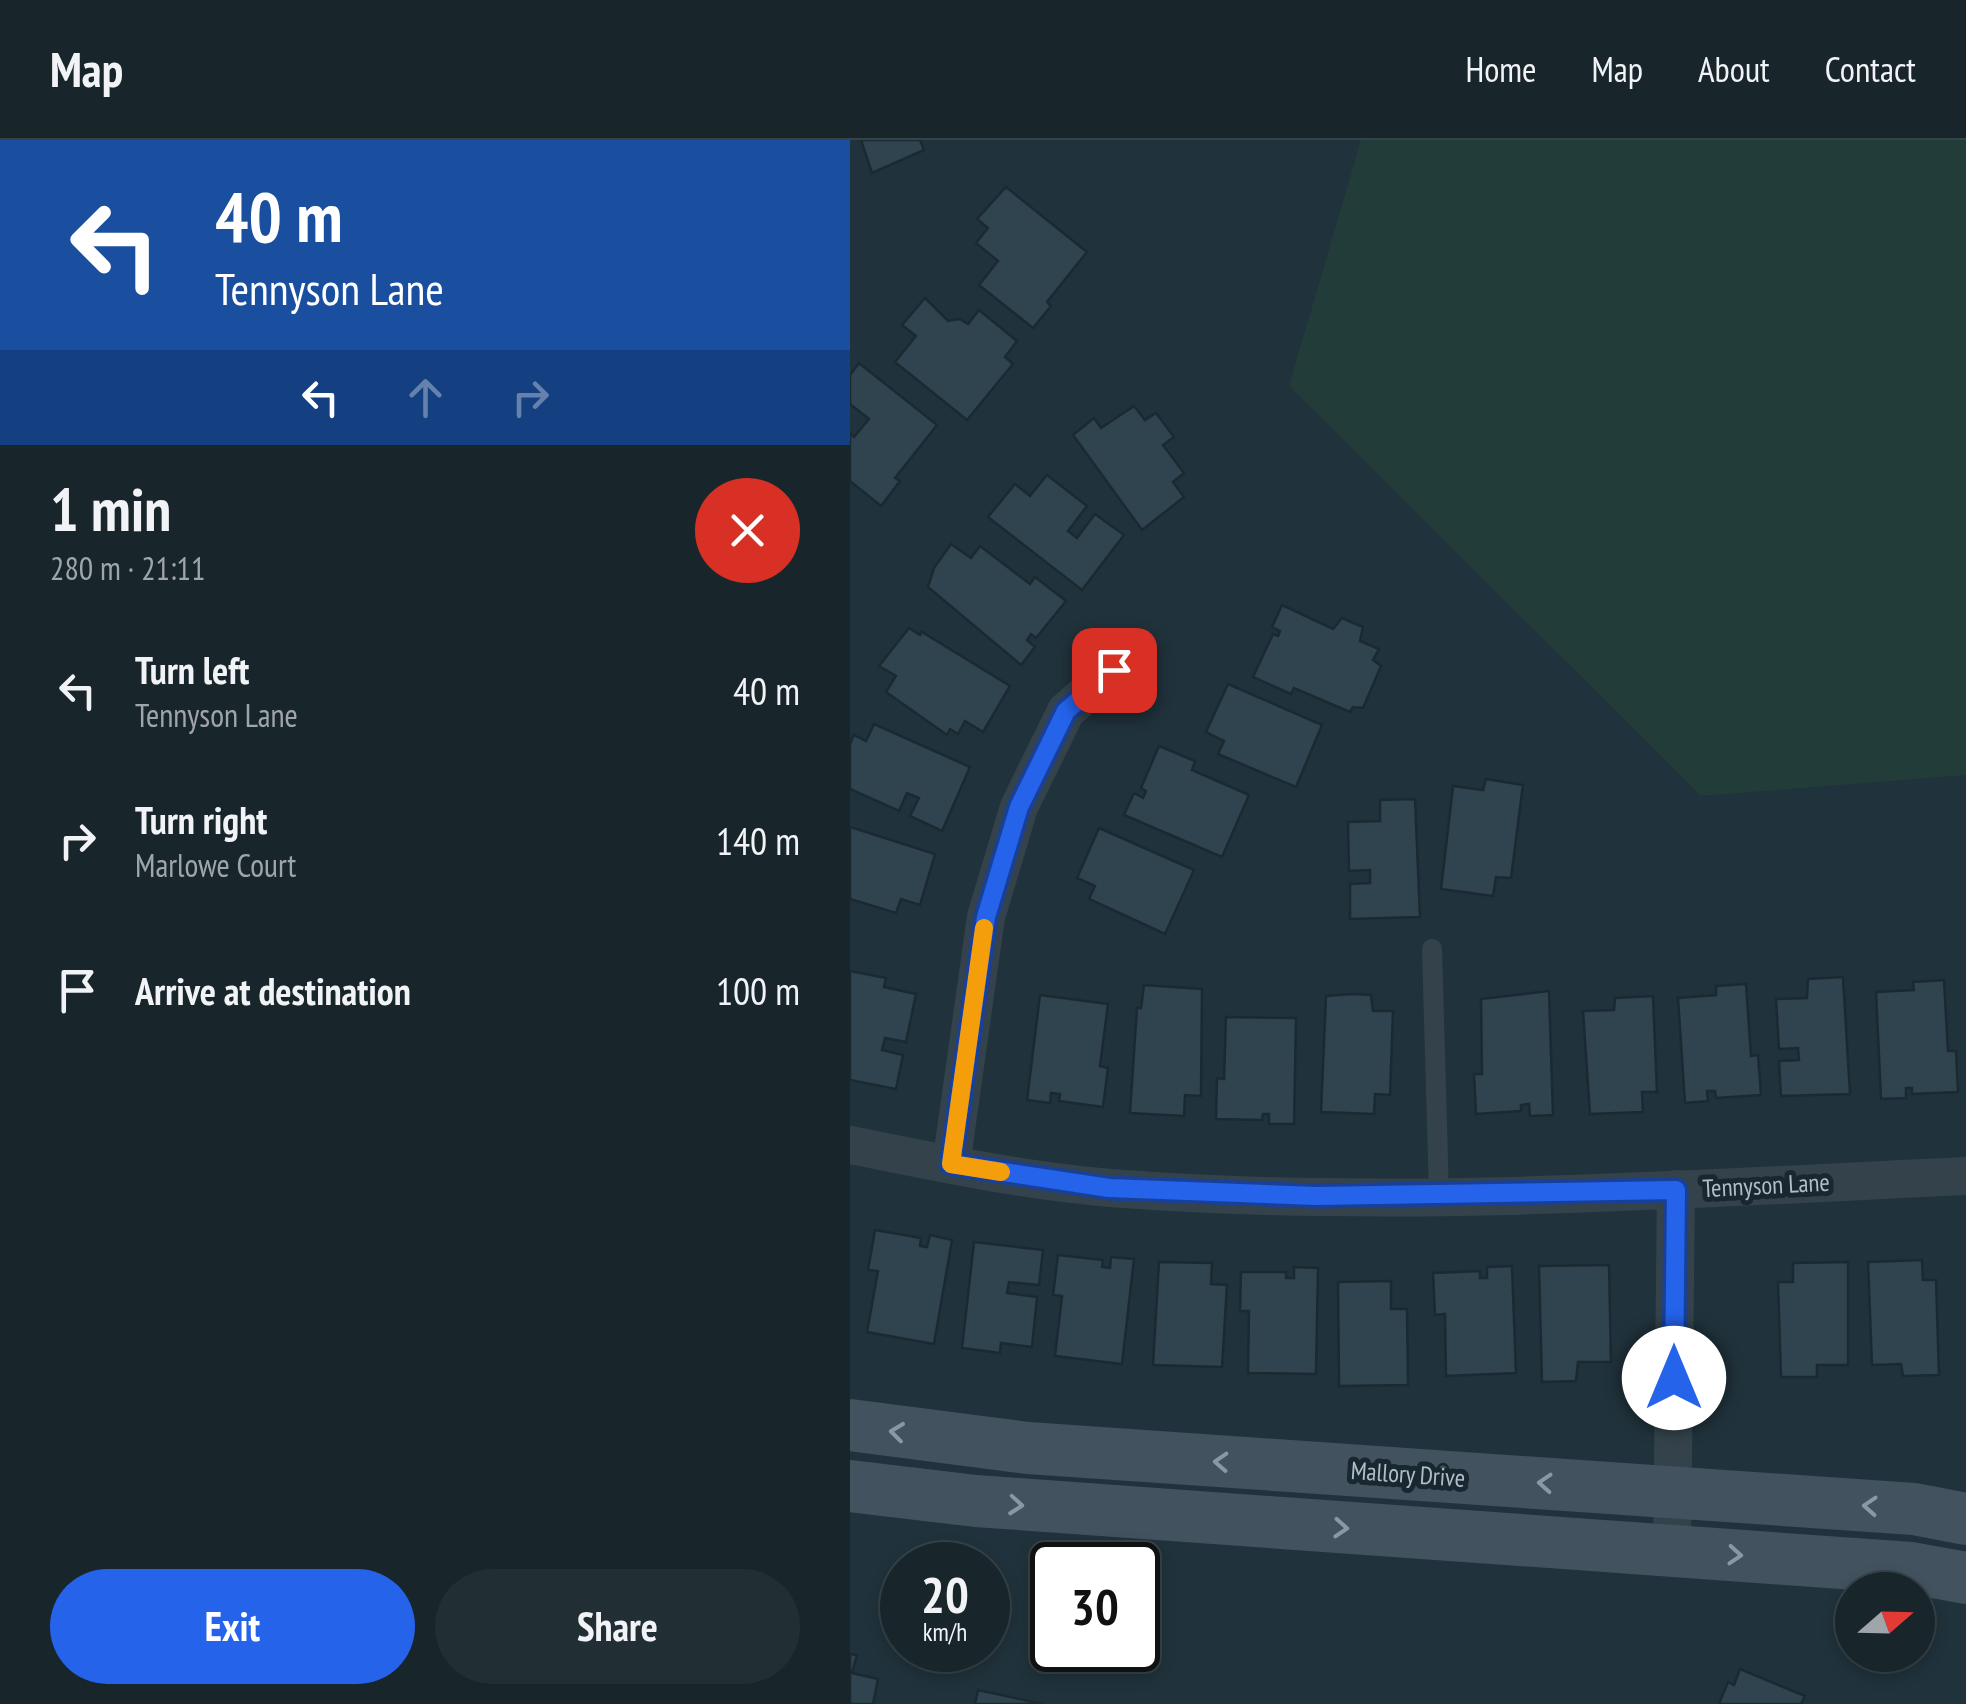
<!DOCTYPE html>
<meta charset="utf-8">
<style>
:root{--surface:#18262c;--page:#212e34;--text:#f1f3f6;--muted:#9fa5a9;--line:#364348;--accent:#2563eb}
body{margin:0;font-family:"PT Sans Narrow",sans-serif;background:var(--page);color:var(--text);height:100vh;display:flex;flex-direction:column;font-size:38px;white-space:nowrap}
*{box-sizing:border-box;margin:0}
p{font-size:32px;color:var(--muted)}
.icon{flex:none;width:55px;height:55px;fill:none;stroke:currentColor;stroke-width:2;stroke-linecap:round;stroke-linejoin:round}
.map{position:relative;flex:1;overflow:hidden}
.sheet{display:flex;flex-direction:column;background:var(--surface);width:850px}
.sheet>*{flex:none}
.guide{background:#1a4fa0;color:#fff;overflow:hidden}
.needle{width:65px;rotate:70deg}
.tools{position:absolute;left:985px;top:1432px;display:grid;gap:20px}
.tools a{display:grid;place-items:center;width:100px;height:100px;border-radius:50%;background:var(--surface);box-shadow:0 5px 15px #0003,0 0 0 2px var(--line);font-size:50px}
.speed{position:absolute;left:30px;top:1402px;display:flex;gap:20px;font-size:50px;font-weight:700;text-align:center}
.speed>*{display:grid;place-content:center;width:130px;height:130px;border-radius:50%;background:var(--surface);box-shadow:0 5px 15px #0003,0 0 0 2px var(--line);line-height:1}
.speed small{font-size:25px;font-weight:400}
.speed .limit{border:5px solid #111;border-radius:15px;background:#fff;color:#111}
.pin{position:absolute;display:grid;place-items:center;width:85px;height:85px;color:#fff;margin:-42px;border-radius:20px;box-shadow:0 5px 15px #0006}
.me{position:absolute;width:110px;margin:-55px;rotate:0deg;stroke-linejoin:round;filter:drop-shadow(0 0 8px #0008)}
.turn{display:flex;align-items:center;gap:35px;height:210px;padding:0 50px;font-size:45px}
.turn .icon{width:130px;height:130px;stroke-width:2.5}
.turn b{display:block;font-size:70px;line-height:85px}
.lanes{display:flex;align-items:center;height:95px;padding:0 50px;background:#0003;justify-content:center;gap:50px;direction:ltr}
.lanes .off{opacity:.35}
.round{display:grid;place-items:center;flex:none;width:105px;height:105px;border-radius:52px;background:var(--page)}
.head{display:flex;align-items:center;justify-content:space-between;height:170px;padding:0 50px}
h1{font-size:60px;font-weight:800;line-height:75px}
.cta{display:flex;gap:20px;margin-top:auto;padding:20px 50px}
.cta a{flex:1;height:115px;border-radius:60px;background:var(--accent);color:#fff;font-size:40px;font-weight:800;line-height:115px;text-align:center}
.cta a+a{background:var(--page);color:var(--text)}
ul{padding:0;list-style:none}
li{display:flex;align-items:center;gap:30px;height:150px;padding:0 50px}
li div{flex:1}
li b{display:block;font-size:38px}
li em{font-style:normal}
header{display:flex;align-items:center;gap:60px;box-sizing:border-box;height:140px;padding:0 50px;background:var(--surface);border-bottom:2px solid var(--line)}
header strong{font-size:48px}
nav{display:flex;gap:55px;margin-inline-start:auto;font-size:35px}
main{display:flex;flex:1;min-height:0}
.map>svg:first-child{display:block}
</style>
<header>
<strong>Map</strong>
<nav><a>Home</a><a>Map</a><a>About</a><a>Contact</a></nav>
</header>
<main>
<section class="sheet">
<div class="guide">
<div class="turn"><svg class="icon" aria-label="left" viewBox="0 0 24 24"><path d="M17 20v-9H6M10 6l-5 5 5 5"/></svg><div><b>40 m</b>Tennyson Lane</div></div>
<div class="lanes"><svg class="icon" aria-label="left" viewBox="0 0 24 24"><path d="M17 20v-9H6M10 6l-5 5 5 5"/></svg><svg class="icon off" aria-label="ahead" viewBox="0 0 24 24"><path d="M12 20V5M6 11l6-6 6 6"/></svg><svg class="icon off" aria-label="right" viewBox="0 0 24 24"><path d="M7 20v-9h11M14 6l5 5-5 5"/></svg></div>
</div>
<div class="head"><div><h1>1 min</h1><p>280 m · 21:11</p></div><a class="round" style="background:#d93025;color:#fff"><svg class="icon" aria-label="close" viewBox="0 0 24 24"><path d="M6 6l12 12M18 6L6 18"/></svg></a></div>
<ul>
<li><svg class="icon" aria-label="left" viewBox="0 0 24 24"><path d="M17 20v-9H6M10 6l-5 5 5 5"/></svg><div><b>Turn left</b><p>Tennyson Lane</p></div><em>40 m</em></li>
<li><svg class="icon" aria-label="right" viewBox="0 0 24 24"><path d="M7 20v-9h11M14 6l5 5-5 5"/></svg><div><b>Turn right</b><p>Marlowe Court</p></div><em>140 m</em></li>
<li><svg class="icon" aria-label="arrive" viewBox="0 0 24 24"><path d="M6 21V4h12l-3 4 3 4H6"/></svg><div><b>Arrive at destination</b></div><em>100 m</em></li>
</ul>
<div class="cta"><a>Exit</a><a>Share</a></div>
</section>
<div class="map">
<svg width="1116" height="1564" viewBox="0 0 1116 1564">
<rect width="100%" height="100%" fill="#20323b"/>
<path fill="#223c39" d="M511,0H1116V635L851,656L439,246Z"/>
<g fill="#2f444f" stroke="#1b2a32" stroke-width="2.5">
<path d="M11,0H70L74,10L22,33Z"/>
<path d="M156,47L237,112L197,162L201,166L183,188L129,145L148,121L126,103L138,88L127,79Z"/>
<path d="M75,158L98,181L110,179L118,184L129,170L167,201L155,217L163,224L117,280L45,222L66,196L52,185Z"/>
<path d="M9,223L87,285L45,338L50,341L31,366L0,341V293L4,297L19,279L0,264V235Z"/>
<path d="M284,266L295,280L306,273L324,297L313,305L334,333L323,342L334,357L292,390L223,295L244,278L251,288Z"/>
<path d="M197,335L237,366L218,391L227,398L245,374L274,395L232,450L138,377L165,344L180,356Z"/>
<path d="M101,404L121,418L130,406L180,444L185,437L216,461L186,498L181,494L177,500L185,507L171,525L78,447L84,428Z"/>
<path d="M432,465L483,489L492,478L513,487L510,501L529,509L523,520L531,526L513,568L503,567L500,572L444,548L441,554L403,537L423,494L428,496L430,491L422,487Z"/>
<path d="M59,488L70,495L72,492L160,546L133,592L115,581L108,594L100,589L97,595L36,552L46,536L29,526Z"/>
<path d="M378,544L472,585L446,647L368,614L374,601L356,592Z"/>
<path d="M24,584L120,627L92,691L60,676L69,658L57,653L49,671L0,649V604L4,595L16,601Z"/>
<path d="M309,606L345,621L342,630L399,655L372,717L274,675L284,653L293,658L296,651L291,648Z"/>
<path d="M636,639L673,645L661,738L646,737L643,756L591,749L603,646L633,650Z"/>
<path d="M565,659L570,777L500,779V744L520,743V730L499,731L498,682L530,681V660Z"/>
<path d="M0,687L85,714L70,765L51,759L46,773L0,759Z"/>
<path d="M249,688L344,730L315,794L239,759L245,746L227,738Z"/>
<path d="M0,831L36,838L34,847L66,854L56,902L35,898L32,910L53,915L46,949L0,940Z"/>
<path d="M993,837L1000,954L931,956L929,921L949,920L948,908L929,909L926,859L957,858L958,839Z"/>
<path d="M1094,840L1098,911H1106L1108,952L1062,954V948H1056V958L1031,959L1026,852L1064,850L1063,842Z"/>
<path d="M896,844L901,916L908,915L911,955L866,958L865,951H857L858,961L835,963L828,858L866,855V846Z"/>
<path d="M294,845L352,849L351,956L335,955L334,976L280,973L287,868H291Z"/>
<path d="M699,851L703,975L680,976L679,964L671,965V971L626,974L624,934H632L631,859Z"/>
<path d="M502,854L521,855L523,871H543L540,955L525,954L524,974L471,972L476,856Z"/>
<path d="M190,855L258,864L250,926L258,928L253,967L209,961L210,954L201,953L200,963L177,960Z"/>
<path d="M803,856L807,952H792L793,972L740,974L733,871L764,870L765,858Z"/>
<path d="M376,877L446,878L444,984H419V974H413L412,980L366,979L367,938L374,939Z"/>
<path d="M25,1090L71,1098L70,1106L77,1107L80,1095L102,1100L84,1204L17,1192L28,1131L18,1130Z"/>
<path d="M124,1102L193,1110L189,1145L159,1142L157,1153L187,1157L182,1207L151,1203L150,1213L112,1208Z"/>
<path d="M208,1115L253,1120L252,1127L260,1128L261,1117L284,1119L272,1224L205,1216L212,1156L203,1155Z"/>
<path d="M1072,1120L1073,1140H1086L1089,1235L1053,1236L1051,1224L1022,1225L1018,1122Z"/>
<path d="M309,1122L362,1123L361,1144L377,1145L372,1227L303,1225Z"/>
<path d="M998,1122V1225H967V1237H931L928,1142H943V1123Z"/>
<path d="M759,1125L761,1222H728L726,1241L692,1242L689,1126Z"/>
<path d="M662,1126L666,1233L596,1236L595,1174L585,1175L583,1133L630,1131V1138H637V1127Z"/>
<path d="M444,1127L468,1128L466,1234L398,1233L399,1171H390L391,1132H436V1138H444Z"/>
<path d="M541,1141V1169H557L558,1245L489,1246L488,1142Z"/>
<path d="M0,1514L7,1515L2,1533L28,1539L23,1564H0Z"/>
<path d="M890,1529L955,1556L951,1564H869L878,1542L884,1545Z"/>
<path d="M128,1550L193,1564H125Z"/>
</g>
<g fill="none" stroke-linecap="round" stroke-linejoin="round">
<path stroke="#34434b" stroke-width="20" d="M582,809L589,1054"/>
<g stroke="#34434b" stroke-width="38">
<path d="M0,1005C86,1022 174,1041 261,1048C543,1070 834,1049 1116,1036"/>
<path d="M101,1025L136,777L169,667L216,571L288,509"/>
<path d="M822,1410L826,1049"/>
</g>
<g stroke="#42535f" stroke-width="52">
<path d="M0,1285L178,1308L1064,1369L1116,1379"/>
<path d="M0,1346L126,1361L1061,1428L1116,1438"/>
</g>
</g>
<defs><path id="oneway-chevron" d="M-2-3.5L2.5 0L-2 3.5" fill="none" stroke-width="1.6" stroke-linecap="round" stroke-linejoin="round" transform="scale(2.5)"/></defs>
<g stroke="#8999a3">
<use href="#oneway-chevron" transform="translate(47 1292) rotate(-173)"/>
<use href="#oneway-chevron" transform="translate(371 1322) rotate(-177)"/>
<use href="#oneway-chevron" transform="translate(695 1343) rotate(-176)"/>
<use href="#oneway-chevron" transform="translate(166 1365) rotate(5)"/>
<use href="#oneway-chevron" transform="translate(1020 1366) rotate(-176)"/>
<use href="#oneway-chevron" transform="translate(491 1388) rotate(4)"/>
<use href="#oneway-chevron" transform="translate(885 1415) rotate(4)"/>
</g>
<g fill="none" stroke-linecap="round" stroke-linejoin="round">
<g stroke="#184099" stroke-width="25">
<path id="route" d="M264,530L216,571L169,667L136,777L101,1024L259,1048L466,1056L826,1050L824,1238"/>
</g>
<use href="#route" stroke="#2563eb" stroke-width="18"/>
<path stroke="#f59e0b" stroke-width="18" d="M134,788L101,1024L151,1032"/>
</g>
<g text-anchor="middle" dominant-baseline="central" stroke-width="10" stroke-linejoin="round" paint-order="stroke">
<g font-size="25" fill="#afbec7" stroke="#192830">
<text transform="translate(916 1045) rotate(-3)">Tennyson Lane</text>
<text transform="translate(558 1334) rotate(4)">Mallory Drive</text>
</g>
</g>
</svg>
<div class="tools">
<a><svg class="needle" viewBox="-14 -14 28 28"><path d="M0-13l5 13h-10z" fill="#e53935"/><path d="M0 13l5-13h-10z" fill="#9fa5a9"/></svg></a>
</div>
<div class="speed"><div>20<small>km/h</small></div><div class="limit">30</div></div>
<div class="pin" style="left:264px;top:530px;background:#d93025"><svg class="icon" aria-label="arrive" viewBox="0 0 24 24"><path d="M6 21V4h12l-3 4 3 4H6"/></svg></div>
<svg class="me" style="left:824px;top:1238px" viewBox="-20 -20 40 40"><circle r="19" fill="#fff"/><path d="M0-13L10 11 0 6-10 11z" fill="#2563eb"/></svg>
</div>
</main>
